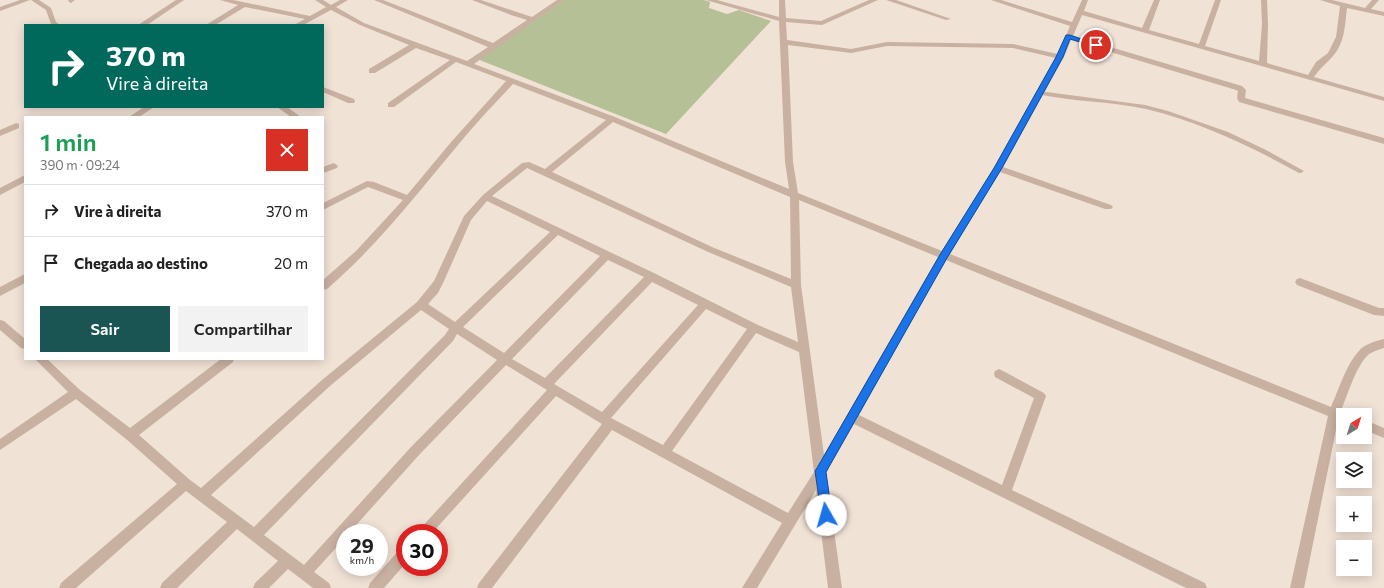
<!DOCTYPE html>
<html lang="pt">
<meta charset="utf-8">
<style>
:root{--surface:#fff;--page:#f2f2f2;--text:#222;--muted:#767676;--line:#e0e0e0;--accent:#1a5554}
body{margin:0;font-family:Commissioner,sans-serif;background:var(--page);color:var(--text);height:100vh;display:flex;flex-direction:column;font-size:15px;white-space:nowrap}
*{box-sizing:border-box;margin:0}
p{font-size:13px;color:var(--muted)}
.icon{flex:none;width:22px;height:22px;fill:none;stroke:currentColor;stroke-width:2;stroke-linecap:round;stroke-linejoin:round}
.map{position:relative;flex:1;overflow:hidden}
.details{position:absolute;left:24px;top:116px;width:300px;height:244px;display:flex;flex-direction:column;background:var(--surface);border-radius:0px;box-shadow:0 2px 10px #0003}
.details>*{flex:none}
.top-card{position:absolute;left:24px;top:24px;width:300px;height:84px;border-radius:0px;box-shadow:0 2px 10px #0003;background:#00695c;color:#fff;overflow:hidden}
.needle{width:26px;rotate:38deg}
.fabs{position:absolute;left:1336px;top:408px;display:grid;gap:8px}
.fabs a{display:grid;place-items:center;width:36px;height:36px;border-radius:0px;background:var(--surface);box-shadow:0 2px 10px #0003;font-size:20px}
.speed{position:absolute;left:336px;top:524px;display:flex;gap:8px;font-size:20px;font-weight:700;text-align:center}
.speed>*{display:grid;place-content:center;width:52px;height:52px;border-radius:50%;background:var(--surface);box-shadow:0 2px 10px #0003;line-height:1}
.speed small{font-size:10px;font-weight:400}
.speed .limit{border:6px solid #d22;background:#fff;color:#111}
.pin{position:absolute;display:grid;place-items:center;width:34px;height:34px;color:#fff;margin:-17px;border:2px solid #fff;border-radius:50%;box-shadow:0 1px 4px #0007}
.me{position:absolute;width:44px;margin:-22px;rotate:353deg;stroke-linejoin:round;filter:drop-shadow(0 0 3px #0008)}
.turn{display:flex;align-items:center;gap:14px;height:84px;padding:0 16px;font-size:18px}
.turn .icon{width:52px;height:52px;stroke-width:2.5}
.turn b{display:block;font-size:28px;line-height:34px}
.round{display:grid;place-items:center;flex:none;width:42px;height:42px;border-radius:0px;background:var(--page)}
.headline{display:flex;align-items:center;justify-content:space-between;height:68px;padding:0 16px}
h1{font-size:24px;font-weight:600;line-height:30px;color:#1e9e55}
.action{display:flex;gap:8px;margin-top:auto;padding:8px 16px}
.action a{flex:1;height:46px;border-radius:0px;background:var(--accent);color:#fff;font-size:16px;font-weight:600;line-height:46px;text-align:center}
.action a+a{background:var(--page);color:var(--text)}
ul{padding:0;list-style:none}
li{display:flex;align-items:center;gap:12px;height:52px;padding:0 16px;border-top:1px solid var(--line)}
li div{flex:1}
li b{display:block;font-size:15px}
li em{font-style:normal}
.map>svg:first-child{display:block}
</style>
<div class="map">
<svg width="1384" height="588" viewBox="0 0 1384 588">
<rect width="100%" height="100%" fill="#f1e2d6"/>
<path fill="#b5c096" d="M564,0H704L710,2L709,8L727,14L739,10L771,21L666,134L477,59Z"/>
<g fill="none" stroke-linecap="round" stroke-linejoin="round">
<path fill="#c9b1a2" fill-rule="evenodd" d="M1039,91L1145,105L1168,111L1228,132L1266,150L1304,171L1301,173H1299C1250,146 1200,122 1146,109C1110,101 1073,102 1037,94L1036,93Z"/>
<g fill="#c9b1a2" fill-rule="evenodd">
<path d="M20,0H30L0,11V7Z"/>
<path d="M31,0H39L51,8L56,22L60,25L51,24L46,10Z"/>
<path d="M68,0H75L71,3L69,2Z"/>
<path d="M176,0H184L147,25H138Z"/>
<path d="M220,0H233L310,16L326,7L315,0H323L331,5L340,0H348L336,7L364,23L467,61L488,47L374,0H383L493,43L527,20L511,15L472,0H481L532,17L557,0H564L474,64L615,117L789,189L785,162L779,21L706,0H717L779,17V0H785L786,18L821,21L869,0H878L822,25L786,22L787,40L851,49L887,42L1013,44L1058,54L1070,26L991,0H1001L1072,22L1082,0H1088L1084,11L1142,28L1154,0H1160L1149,30L1199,44L1215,0H1221L1205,46L1259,61L1262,24L1261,0H1267L1268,24L1267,63L1308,75L1316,62L1328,53L1336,37L1340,6L1320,0H1332L1365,8L1372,0H1379L1371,9L1384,12V16L1347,8C1345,24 1345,43 1333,56C1326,64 1321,67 1314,77L1384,97V101L1082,15L1073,36L1242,86L1246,90L1245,98L1384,138V144L1239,102L1237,98L1238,91L1236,90L1071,40L1064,57L1003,167L1111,205L1113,207L1111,209H1105L1000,172L950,254L1331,407C1338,391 1347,363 1359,351C1364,344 1376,341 1384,339V348C1378,350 1371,352 1367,356C1356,367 1347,396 1341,411L1348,415H1343V422L1338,420L1304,588H1290L1328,416L946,260L859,415L1002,485L1034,398L995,377L994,374L995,371L999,369L1003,371L1044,393L1046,396L1012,490L1205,583L1207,588H1186L854,424L826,473L842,588H828L816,490L757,588H742L782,523L612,430L492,588H477L479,583L602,424L556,396L432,533H418L420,529L547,390L506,365L419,455L349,533H345V538L314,572L329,583L331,588H313L288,569L269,588H253L255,583L278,561L237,529L177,588H160L162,583L227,522L186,491L76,588H59L61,583L177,484L126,439L76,399L0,450V439L68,392L35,359H47L80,390L130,428L221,359H234L233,362L139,435L190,480L201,488L322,380L417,302L434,281L464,216L483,195L522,163L529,162L545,169L606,120L513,84C494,104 475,124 458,145C416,195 377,246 327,289L323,290V280L356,251L403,200L368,187L323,210V203L367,181L374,182L407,195L452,141L506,81L456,62L394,107H388V103L450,60L416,48L375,73H369V69L409,45L360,25L331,10L303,25H294L305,19L245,7L215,25H206L238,5ZM788,45L851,53L887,46L1013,48L1056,58L994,168L942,251L798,193L793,162ZM613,122L790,197L791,279L712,247L552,172ZM527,168L706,251L791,287L798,342L758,325L654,273L492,196ZM799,200L938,257L824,455L801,285ZM487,201L550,232L455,322L428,304L438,293L444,281L471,220ZM558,235L600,256L504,353L463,327ZM608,260L644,277L545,378L512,359ZM652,282L698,305L602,412L554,384ZM706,309L747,329L663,445L611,418ZM421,310L449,329L445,335L254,527L211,495L330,386ZM756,333L799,352L814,472L788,513L672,451ZM457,334L497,360L411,447L304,565L264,535L453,341Z"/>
<path d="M886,0H896L951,19L946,20Z"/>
<path d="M323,87L354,99L355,101L354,103H348L323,92Z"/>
<path d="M144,107H154L139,117H129Z"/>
<path d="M277,107H287L301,117H291Z"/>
<path d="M16,123L19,124V128L0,136V130Z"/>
<path d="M334,163L338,166L337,168L323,173V167Z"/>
<path d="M25,175V182L0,195V188Z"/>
<path d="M25,274V283L0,296V287Z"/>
<path d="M1300,278L1379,308H1384V316L1374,315L1297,285L1295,282L1297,279Z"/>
<path d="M0,320L4,321L25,339V349L21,348L0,330Z"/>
<path d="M1365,420L1384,428V438L1365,430Z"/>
<path d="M405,548V564L384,588H368L370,583L400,549Z"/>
</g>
</g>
<path fill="#1a73e8" stroke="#114b97" d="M1066,35H1070L1099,45L1096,47L1070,39L1063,57L1002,168L947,258L826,472L832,515L830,519L826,521L822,519L815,471L817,468L941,253L994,168L1056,57Z"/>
</svg>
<div class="fabs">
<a><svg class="needle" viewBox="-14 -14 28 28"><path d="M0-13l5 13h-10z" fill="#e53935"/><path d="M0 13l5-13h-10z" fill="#767676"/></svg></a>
<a><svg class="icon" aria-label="layers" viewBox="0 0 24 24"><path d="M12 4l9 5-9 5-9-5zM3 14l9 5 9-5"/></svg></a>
<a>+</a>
<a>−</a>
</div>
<div class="speed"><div>29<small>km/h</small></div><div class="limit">30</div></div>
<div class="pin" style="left:1096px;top:45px;background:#d93025"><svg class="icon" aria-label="arrive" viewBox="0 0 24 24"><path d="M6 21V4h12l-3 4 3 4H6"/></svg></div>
<svg class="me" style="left:826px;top:515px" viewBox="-20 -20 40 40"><circle r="19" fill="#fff"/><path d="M0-13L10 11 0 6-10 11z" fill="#1a73e8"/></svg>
<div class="top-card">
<div class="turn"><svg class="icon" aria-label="right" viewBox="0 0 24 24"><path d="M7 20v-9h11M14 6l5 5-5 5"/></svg><div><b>370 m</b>Vire à direita</div></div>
</div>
<section class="details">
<div class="headline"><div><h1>1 min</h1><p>390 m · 09:24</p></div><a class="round" style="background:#d93025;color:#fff"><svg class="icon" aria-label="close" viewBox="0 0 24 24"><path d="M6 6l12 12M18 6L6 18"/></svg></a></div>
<ul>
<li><svg class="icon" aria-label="right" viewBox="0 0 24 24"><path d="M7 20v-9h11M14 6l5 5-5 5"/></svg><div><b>Vire à direita</b></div><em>370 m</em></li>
<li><svg class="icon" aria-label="arrive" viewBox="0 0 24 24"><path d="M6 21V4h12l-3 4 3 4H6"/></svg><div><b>Chegada ao destino</b></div><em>20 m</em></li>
</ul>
<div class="action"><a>Sair</a><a>Compartilhar</a></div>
</section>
</div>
